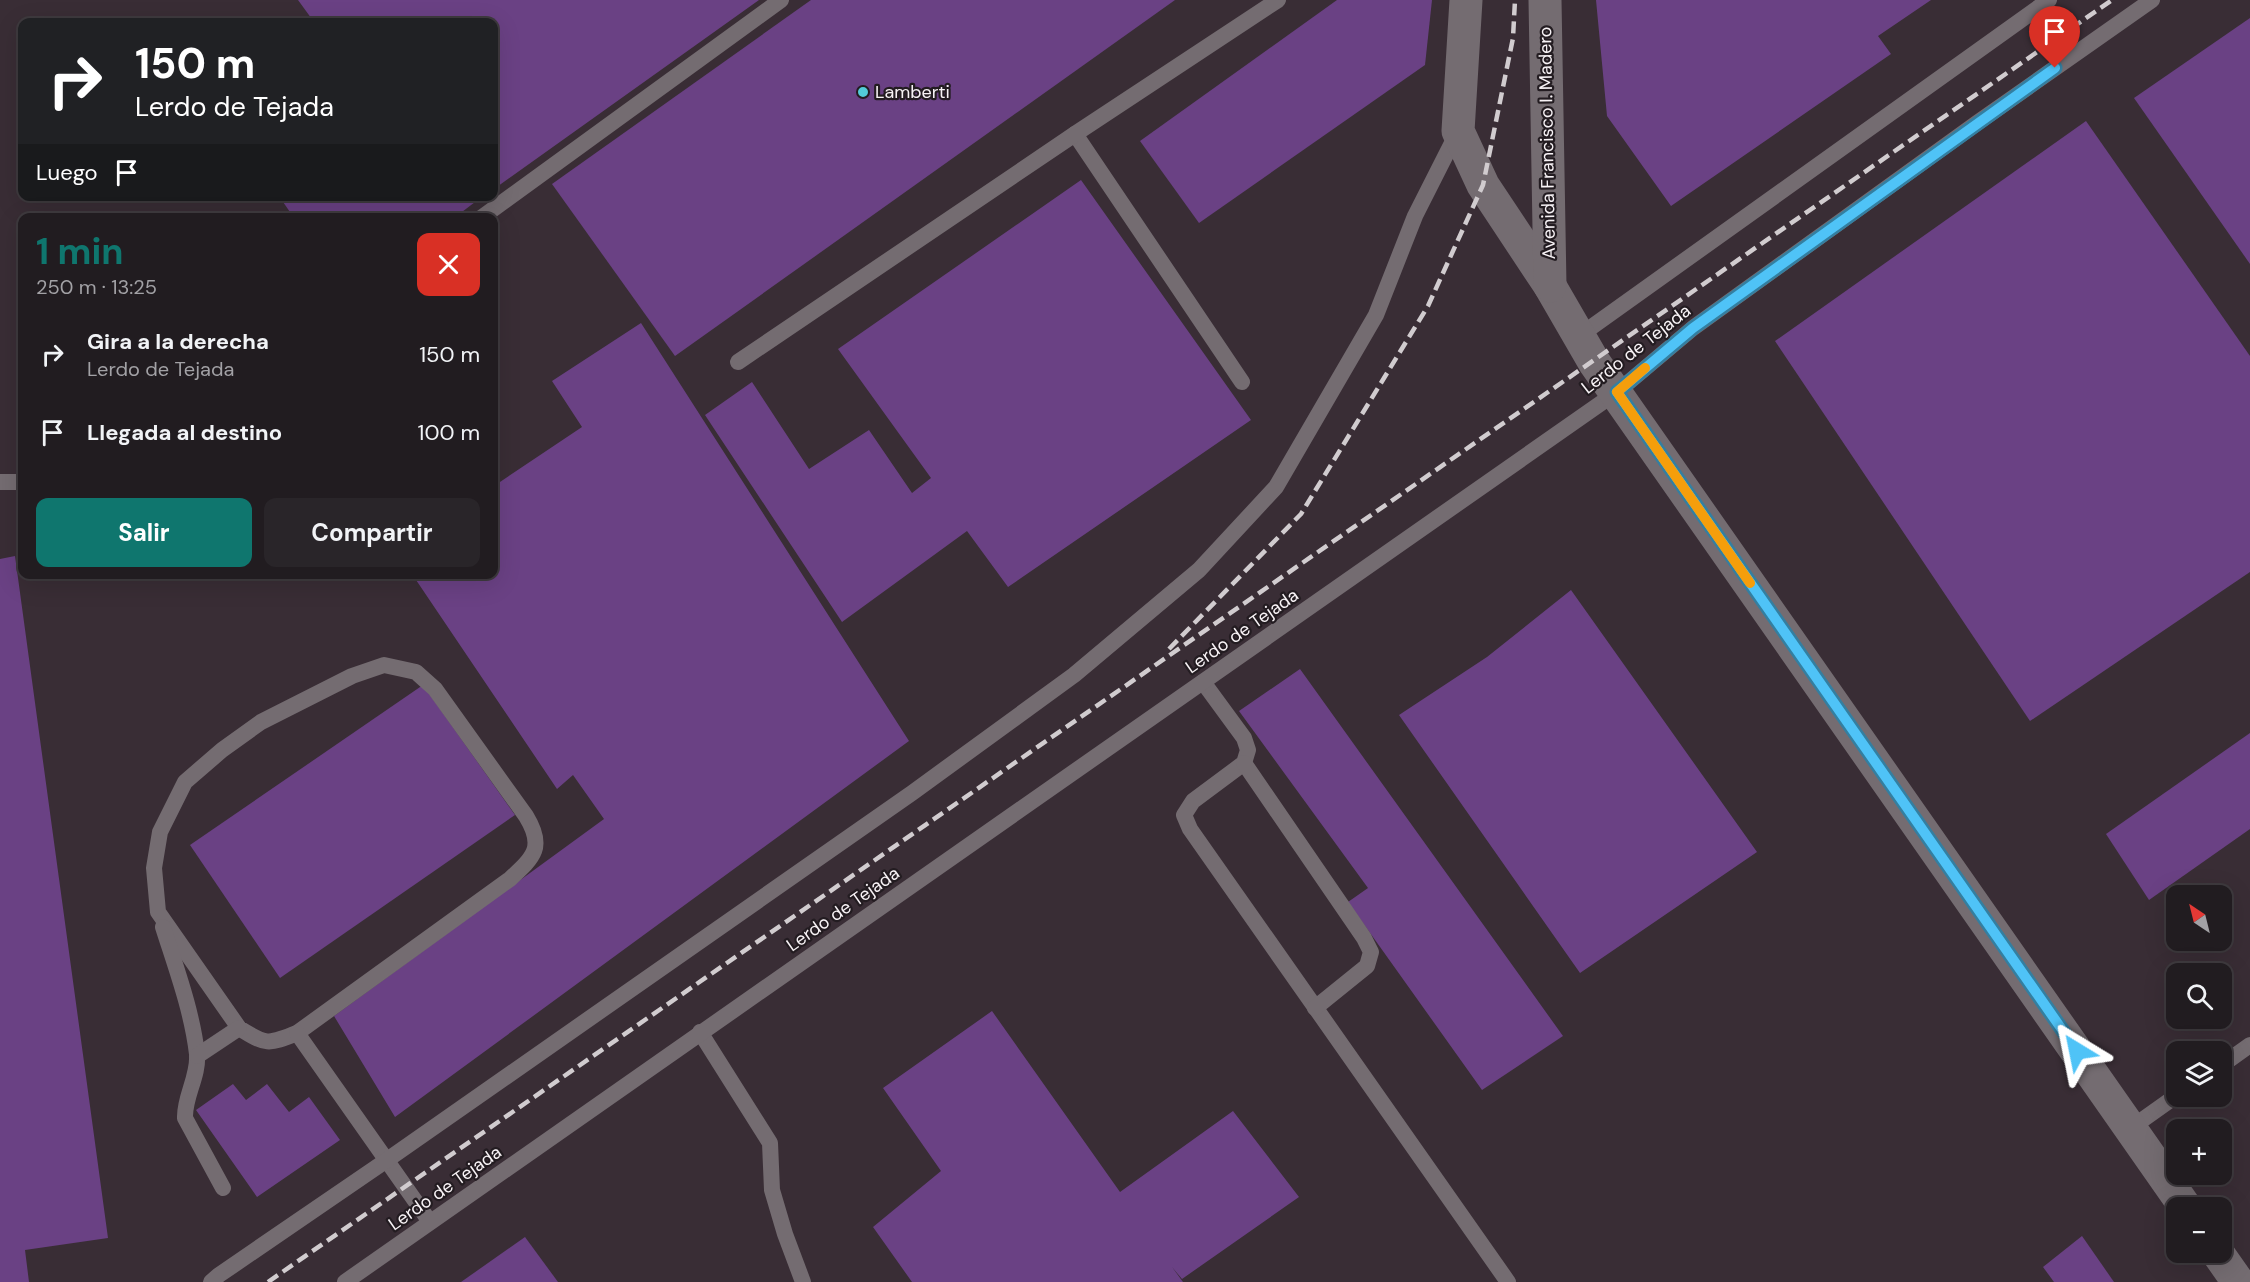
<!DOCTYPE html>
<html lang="es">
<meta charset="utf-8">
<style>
:root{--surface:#211c20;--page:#292529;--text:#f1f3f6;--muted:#a2a1a5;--line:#3e3a3e;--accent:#0f766e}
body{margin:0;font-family:"DM Sans",sans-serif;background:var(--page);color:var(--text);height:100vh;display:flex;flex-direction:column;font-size:22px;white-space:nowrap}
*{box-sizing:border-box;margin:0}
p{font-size:20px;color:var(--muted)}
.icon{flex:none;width:33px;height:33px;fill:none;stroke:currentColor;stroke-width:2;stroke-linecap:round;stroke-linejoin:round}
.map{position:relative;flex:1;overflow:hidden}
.side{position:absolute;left:18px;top:213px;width:480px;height:366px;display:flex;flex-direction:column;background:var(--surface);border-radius:12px;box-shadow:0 6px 24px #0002,0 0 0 2px var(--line)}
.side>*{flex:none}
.hud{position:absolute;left:18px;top:18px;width:480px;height:183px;border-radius:12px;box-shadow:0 6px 24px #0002,0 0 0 2px var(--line);background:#202124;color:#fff;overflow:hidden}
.needle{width:39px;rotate:325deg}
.controls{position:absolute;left:2166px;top:885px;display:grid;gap:12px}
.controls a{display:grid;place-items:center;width:66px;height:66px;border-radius:12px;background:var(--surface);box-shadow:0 6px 24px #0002,0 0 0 2px var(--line);font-size:30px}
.pin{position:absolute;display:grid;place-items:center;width:51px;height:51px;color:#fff;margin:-62px -26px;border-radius:50% 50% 50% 0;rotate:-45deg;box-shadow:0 0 6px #0007}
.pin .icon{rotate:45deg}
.me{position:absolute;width:66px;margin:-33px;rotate:325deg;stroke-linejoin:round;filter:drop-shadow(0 0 4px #0008)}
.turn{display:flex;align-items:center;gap:21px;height:126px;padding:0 18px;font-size:27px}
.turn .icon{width:78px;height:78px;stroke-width:2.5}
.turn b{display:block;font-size:42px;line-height:51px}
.then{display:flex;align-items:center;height:57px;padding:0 18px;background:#0003;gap:12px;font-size:22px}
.round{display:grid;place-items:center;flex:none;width:63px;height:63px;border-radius:12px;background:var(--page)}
.overview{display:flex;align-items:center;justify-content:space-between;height:102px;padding:0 18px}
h1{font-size:36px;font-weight:700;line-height:45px;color:var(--accent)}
.cta{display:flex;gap:12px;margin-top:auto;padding:12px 18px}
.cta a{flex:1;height:69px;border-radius:12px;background:var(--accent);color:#fff;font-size:24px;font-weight:700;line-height:69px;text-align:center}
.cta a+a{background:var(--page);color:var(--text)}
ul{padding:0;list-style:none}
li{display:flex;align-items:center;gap:18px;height:78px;padding:0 18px}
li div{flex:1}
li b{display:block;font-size:22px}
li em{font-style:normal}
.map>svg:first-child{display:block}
</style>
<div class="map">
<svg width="2250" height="1282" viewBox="0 0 2250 1282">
<rect width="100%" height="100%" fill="#2c262a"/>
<path fill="#392d35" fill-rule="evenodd" d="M0,0H2250V1282H0ZM22,22H494V196H22ZM22,218H494V574H22ZM2176,896H2222V940H2176ZM2176,974H2222V1018H2176ZM2176,1052H2222V1096H2176ZM2176,1130H2222V1174H2176ZM2176,1208H2222V1252H2176Z"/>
<g fill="#6a4184">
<path d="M298,0H759L494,189V22H314Z"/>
<path d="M811,0H1175L675,356L552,184Z"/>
<path d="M1337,0H1432L1425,65L1199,223L1140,141Z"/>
<path d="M1596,0H1931L1878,36L1891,54L1671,206L1607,116Z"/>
<path d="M2250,18V264L2134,98Z"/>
<path d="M2086,121L2250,356V572L2030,721L1775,341Z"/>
<path d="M1081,180L1251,420L1008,587L967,531L842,622L705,415L752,382L809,469L869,430L912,493L931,478L838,349Z"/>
<path d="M279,196H483L454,218H294Z"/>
<path d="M641,323L909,741L395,1117L334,1016L604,819L573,775L557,789L412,574H494V486L582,427L552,381Z"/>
<path d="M15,556L108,1238L25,1250L29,1282H0V559Z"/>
<path d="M1571,590L1757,852L1580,973L1399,715L1487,657Z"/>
<path d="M1300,669L1563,1036L1482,1090L1348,902L1368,888L1239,711Z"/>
<path d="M423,685L515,815L280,978L190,845Z"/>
<path d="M2250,733V829L2149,900L2106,834Z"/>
<path d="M992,1011L1120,1192L1233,1111L1299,1197L1182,1279L1172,1267L1183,1282H912L873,1227L941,1171L883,1088Z"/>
<path d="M233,1084L246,1100L267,1084L289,1112L309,1097L340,1140L257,1197L196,1110Z"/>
<path d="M2082,1236L2114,1282H2054L2043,1267Z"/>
<path d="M525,1237L558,1282H461Z"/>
</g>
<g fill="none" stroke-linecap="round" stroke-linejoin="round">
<g stroke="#746c71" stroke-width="16">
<path d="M1075,134L1242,382"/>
<path d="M481,218L781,0"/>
<path d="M1579,336L2049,0"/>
<path d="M738,362L1075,134L1278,0"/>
<path d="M0,482H22"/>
<path d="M384,665L416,672L435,689L526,816C545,847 534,857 510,879L297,1033C268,1045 266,1045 239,1028L158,912L154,868L160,832L185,782L222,750L261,722L352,676Z"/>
<path d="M1203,682L1244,738L1248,750L1244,763L1193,801L1184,815L1190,829L1508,1282"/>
<path d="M1244,763L1364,938L1371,952L1367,966L1315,1008"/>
<path d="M163,927C176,968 192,1011 197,1054C199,1076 184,1097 185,1118L223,1188"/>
<path d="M700,1032L770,1143L772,1190L785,1234L803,1282"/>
<path d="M297,1033L430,1222"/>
<path d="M197,1056L239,1028"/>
<path d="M2222,1065L2250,1045"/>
<path d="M2131,1128L2176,1096"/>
<path d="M211,1282L219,1275L387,1160L912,793L1074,675L1199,570L1276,487L1376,315L1415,216L1458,131"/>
<path d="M345,1282L1617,392L1693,328L1977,123L2152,0"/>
</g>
<g stroke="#746c71" stroke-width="33">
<path d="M1466,0L1458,131L1483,185L1550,286L1594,362L2186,1208"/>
<path d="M1545,0L1550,286"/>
<path d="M2217,1252L2238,1282"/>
</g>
<g stroke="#d1cccf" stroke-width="4.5" stroke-dasharray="12 6" stroke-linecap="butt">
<path d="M1169,649L1301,514L1428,306L1483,185L1513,38L1515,0"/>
<path d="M268,1282L2112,0"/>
</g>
</g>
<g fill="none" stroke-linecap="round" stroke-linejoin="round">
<g stroke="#337fa1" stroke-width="15">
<path id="route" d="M2055,68L1693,328L1617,392L2077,1051"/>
</g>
<use href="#route" stroke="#4fc3f7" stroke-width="10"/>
<path stroke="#f59e0b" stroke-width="10" d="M1645,368L1617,392L1750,583"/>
</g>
<circle fill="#52cbd8" stroke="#231c21" stroke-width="2" cx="863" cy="92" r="6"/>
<g text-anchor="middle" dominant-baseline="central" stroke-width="4.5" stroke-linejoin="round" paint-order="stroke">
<g font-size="18" fill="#f8f3f6" stroke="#231c21" text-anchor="start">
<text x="875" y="92">Lamberti</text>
</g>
<g font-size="18" fill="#f8f3f6" stroke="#231c21">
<text transform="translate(1547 143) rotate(-91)">Avenida Francisco I. Madero</text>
<text transform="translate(1636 349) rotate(-38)">Lerdo de Tejada</text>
<text transform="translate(1242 631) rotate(-35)">Lerdo de Tejada</text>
<text transform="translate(843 909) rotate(-35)">Lerdo de Tejada</text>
<text transform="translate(445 1188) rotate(-35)">Lerdo de Tejada</text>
</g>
</g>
</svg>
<div class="controls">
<a><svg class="needle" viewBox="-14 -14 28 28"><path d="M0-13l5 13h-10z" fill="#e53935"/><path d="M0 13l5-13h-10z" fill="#a2a1a5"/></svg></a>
<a><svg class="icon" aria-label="search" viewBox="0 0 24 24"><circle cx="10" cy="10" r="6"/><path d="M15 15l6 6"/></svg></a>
<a><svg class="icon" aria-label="layers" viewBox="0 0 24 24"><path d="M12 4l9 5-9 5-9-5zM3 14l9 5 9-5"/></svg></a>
<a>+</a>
<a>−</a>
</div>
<div class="pin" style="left:2055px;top:68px;background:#d93025"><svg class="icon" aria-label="arrive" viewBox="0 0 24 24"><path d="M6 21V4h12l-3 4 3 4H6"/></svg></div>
<svg class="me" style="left:2077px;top:1051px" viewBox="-20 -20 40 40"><path d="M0-17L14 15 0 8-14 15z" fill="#4fc3f7" stroke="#fff" stroke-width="4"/></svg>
<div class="hud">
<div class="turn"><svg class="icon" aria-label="right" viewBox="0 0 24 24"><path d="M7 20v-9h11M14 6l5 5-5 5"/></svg><div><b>150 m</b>Lerdo de Tejada</div></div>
<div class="then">Luego<svg class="icon" aria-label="arrive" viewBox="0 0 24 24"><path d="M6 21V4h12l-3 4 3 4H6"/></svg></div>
</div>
<section class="side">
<div class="overview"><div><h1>1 min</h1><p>250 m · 13:25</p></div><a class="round" style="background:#d93025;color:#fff"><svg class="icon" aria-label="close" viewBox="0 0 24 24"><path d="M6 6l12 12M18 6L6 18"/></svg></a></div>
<ul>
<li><svg class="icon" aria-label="right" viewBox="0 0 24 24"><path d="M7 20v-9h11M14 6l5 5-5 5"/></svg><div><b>Gira a la derecha</b><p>Lerdo de Tejada</p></div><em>150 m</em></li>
<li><svg class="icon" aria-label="arrive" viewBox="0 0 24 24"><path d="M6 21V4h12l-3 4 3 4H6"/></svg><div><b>Llegada al destino</b></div><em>100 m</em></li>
</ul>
<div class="cta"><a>Salir</a><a>Compartir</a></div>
</section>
</div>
